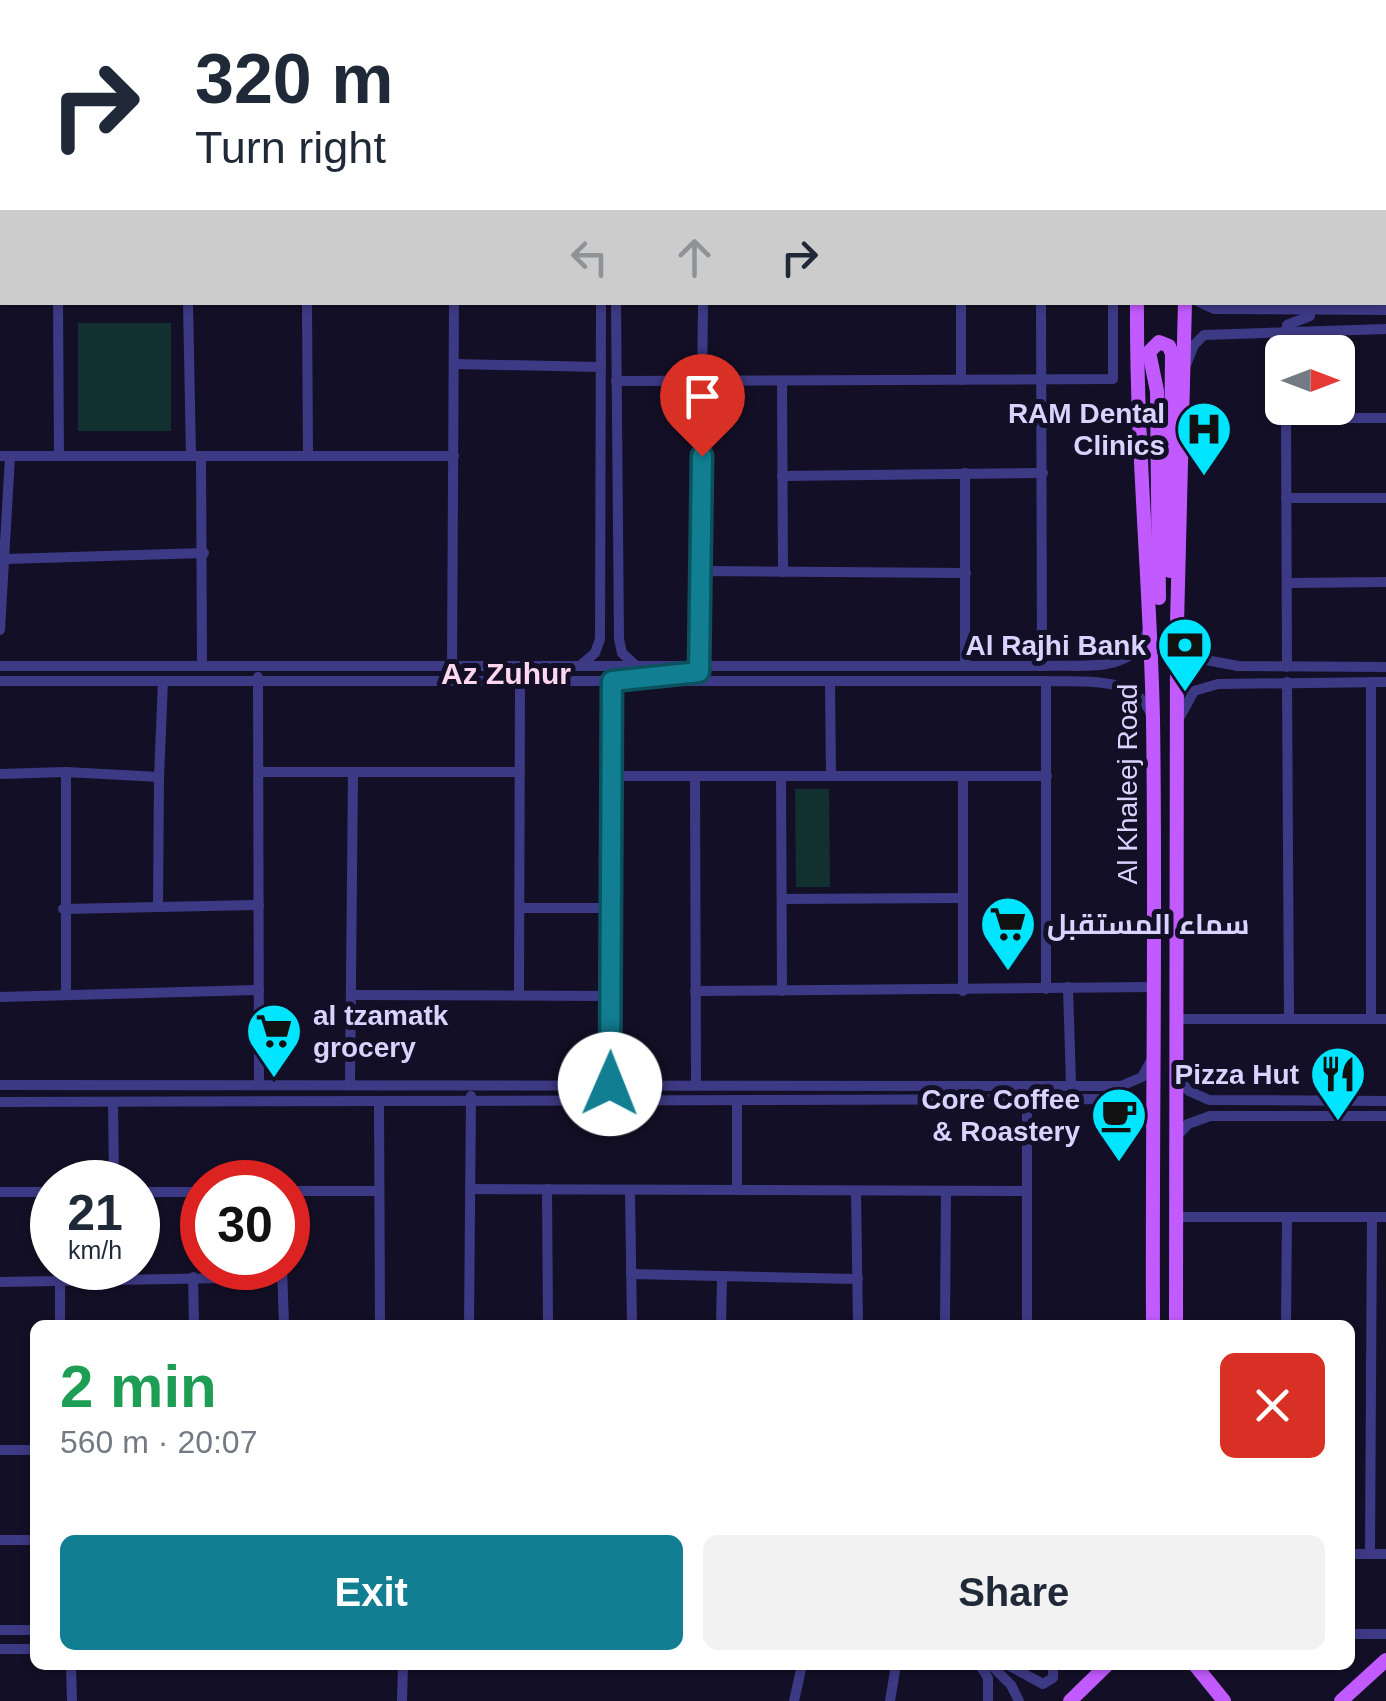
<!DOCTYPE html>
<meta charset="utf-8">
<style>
:root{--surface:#fff;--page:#f2f2f3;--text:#1f2937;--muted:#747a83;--accent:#117e91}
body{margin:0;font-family:Helvetica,Cairo,sans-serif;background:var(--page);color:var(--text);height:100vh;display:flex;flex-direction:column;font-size:38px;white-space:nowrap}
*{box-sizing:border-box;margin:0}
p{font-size:32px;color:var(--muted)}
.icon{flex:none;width:55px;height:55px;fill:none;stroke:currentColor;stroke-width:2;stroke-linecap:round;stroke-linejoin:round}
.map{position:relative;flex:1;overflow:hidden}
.side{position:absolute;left:30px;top:1320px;width:1325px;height:350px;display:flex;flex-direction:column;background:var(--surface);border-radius:15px;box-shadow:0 2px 8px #0004}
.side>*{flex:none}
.top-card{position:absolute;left:0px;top:0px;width:1388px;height:305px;box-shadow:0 2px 8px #0004;background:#fff;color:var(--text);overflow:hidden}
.needle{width:65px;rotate:90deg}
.fabs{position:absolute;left:1265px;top:335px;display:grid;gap:20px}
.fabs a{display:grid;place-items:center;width:90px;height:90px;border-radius:15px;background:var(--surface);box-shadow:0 2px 8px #0004;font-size:50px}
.speed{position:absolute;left:30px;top:1160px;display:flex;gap:20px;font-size:50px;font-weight:700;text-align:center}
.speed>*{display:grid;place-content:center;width:130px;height:130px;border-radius:50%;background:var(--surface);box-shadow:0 2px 8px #0004;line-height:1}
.speed small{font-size:25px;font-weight:400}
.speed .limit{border:15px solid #d22;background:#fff;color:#111}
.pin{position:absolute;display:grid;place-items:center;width:85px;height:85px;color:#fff;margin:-102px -42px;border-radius:50% 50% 50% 0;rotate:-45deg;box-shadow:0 0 10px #0007}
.pin .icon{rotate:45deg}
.me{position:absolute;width:110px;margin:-55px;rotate:1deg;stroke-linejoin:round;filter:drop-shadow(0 0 8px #0008)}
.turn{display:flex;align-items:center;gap:35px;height:210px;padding:0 30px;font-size:45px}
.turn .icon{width:130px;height:130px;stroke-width:2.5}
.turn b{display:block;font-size:70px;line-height:85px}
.lanes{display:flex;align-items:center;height:95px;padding:0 30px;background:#0003;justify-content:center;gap:50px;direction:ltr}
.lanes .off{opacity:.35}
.round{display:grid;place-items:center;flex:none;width:105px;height:105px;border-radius:15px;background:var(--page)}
.summary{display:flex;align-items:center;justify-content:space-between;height:170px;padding:0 30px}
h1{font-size:60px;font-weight:600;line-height:75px;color:#1e9e55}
.primary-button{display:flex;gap:20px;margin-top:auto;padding:20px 30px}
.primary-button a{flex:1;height:115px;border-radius:15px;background:var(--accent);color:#fff;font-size:40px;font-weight:600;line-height:115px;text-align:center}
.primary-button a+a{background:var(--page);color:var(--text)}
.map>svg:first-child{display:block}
</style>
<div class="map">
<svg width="1386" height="1701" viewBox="0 0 1386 1701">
<rect width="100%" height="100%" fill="#130f26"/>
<g fill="#12302f">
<rect x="78" y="323" width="93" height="108"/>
<path d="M795,789H829L830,887H796Z"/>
</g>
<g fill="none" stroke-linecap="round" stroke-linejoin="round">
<g stroke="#3d3a85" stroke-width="10">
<path d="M56,0V2"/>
<path d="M355,0V2"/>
<path d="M453,0V2"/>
<path d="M601,0V2"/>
<path d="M1288,0V2"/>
<path d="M617,2V0"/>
<path d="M704,2V0"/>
<path d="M963,2V0"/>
<path d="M1043,2V0"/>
<path d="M1385,200H1386"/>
<path d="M1385,269H1386"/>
<path d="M58,302L59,456"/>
<path d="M188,302L191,456"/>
<path d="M307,302L308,456"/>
<path d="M616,302L619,639L622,653L634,664"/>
<path d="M961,302V380"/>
<path d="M1041,302L1042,666"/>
<path d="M1199,302L1214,309L1386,310"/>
<path d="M1285,352L1287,325L1310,316"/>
<path d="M454,364L601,367"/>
<path d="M1186,365L1194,345L1204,335L1386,329"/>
<path d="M616,381L1113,379V302"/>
<path d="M782,381L783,572"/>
<path d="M1286,408L1287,667"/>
<path d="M1286,418H1386"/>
<path d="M0,456H454"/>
<path d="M201,456L202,666"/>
<path d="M782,476L1043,473"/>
<path d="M1286,498H1386"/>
<path d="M7,559L204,553"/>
<path d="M701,571L966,573"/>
<path d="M1287,583L1386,582"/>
<path d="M0,630L10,456"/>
<path d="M1180,631L1195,658L1238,666L1386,667"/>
<path d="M582,664L595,653L600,639L601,302"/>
<path d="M0,666H1042C1080,664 1133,675 1147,632"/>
<path d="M452,666L454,302"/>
<path d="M965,666V473"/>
<path d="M699,671L703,302"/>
<path d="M258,677L259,1084"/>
<path d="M0,681H1046C1082,683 1134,674 1151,714"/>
<path d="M830,681L831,776"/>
<path d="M1046,681V989"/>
<path d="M1287,682L1289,1019"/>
<path d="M1181,715L1194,691L1218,684L1386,682"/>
<path d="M66,772V994"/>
<path d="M259,772H520"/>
<path d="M0,774L66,772L159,777L158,907"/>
<path d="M612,776H1047"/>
<path d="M781,776L782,991"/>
<path d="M159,777L163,681"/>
<path d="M695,777L696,1085"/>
<path d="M963,777V991"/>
<path d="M782,899L963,898"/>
<path d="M520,908H612"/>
<path d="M63,909L259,905"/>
<path d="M1068,987L1071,1084"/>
<path d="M695,991L1152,987"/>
<path d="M354,995L612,996"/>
<path d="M519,995L520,681"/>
<path d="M0,997L259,990"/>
<path d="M1178,1019H1386"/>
<path d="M1371,1019V682"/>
<path d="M1178,1078L1189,1091L1209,1100L1386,1101"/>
<path d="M350,1084L353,772"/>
<path d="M0,1085L1121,1086L1142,1077L1152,1059"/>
<path d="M611,1085L613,681"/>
<path d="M1027,1099V1325"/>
<path d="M737,1100V1190"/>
<path d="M379,1101L380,1325"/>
<path d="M0,1102L1122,1099L1136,1104L1151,1126"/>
<path d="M113,1102L114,1182"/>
<path d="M1177,1136L1188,1124L1210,1116H1386"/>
<path d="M470,1189L1027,1191"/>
<path d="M547,1189L548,1325"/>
<path d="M630,1190L632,1325"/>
<path d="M288,1191H378"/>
<path d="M856,1191L858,1325"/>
<path d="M0,1192H52"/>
<path d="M138,1192H202"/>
<path d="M1176,1217H1386"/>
<path d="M282,1268L284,1325"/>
<path d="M631,1274L858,1279"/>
<path d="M193,1277L194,1325"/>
<path d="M0,1282L282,1277"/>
<path d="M60,1325V1281"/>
<path d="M469,1325L471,1096"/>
<path d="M721,1325L722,1276"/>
<path d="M945,1325L946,1191"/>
<path d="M1286,1325L1287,1217"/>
<path d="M0,1450H35"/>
<path d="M0,1540H35"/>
<path d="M1350,1554H1386"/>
<path d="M1370,1554L1372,1217"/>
<path d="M0,1630H35"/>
<path d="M1350,1634H1386"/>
<path d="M0,1649H35"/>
<path d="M71,1665L72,1701"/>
<path d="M980,1665L988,1678V1701"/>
<path d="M991,1665L1011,1685L1019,1701"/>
<path d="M1008,1665L1043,1684L1053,1678V1665"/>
<path d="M402,1701L403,1665"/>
<path d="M794,1701L802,1665"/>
<path d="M890,1701L896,1665"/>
</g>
<g stroke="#c25bff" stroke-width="14">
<path d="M1149,2V0"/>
<path d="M1175,2V0"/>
<path d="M1137,302C1136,442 1150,580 1153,719C1156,921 1152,1123 1153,1325"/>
<path d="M1159,598L1157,391L1149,352L1159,342L1169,346L1172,354L1170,571"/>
<path d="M1176,1325L1177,624L1185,302"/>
<path d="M1195,1665L1224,1701"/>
<path d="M1070,1701L1107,1665"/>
<path d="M1341,1701L1386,1660"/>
</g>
</g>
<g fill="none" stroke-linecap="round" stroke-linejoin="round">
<g stroke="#0b525e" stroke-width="25">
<path id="route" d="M610,1084L612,681L699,672L702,456"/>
</g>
<use href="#route" stroke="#117e91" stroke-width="18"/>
</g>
<defs>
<g id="hospital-pin" transform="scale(2.875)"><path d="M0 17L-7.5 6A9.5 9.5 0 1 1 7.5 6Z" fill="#00e5ff" stroke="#130f26"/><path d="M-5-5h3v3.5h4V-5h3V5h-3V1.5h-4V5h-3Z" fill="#111"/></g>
<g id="bank-pin" transform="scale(2.875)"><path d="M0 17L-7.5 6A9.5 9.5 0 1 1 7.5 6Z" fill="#00e5ff" stroke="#130f26"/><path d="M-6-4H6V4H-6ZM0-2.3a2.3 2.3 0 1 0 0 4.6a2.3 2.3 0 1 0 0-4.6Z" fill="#111"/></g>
<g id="supermarket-pin" transform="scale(2.875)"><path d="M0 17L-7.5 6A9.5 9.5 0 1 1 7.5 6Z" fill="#00e5ff" stroke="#130f26"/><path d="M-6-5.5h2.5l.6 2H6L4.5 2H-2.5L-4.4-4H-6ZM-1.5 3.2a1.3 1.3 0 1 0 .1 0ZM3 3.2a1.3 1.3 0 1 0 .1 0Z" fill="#111"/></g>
<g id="restaurant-pin" transform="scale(2.875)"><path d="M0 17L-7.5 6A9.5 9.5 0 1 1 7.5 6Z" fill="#00e5ff" stroke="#130f26"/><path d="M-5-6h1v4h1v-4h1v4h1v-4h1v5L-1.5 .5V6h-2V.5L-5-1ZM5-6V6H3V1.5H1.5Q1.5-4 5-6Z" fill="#111"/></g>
<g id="cafe-pin" transform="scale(2.875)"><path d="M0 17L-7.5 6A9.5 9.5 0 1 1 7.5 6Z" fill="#00e5ff" stroke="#130f26"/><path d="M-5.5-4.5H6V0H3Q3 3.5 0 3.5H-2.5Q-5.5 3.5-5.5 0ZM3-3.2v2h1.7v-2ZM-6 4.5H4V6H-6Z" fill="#111"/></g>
</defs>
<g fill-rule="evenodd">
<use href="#hospital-pin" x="1204" y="429"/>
<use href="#bank-pin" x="1185" y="645"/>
<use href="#supermarket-pin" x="1008" y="924"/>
<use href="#supermarket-pin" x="274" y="1031"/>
<use href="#restaurant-pin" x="1338" y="1074"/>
<use href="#cafe-pin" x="1119" y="1115"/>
</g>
<g text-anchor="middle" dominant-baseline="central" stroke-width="10" stroke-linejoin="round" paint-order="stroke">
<g font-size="28" font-weight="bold" fill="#d9d4ff" stroke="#130f26" text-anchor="end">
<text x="1165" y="413">RAM Dental<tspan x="1165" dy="32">Clinics</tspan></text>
<text x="1146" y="645">Al Rajhi Bank</text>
<text x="1047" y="924" text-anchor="start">سماء المستقبل</text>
<text x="313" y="1015" text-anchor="start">al tzamatk<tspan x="313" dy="32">grocery</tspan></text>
<text x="1299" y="1074">Pizza Hut</text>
<text x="1080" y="1099">Core Coffee<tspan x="1080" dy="32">&amp; Roastery</tspan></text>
</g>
<g font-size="28" fill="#d9d4ff" stroke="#130f26">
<text transform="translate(1127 784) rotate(-90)">Al Khaleej Road</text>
</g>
<g font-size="30" font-weight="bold" fill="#ffd6f0" stroke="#130f26">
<text x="506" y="673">Az Zuhur</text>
</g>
</g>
</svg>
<div class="fabs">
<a><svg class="needle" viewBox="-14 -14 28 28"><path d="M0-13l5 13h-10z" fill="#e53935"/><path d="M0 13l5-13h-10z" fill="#747a83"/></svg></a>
</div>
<div class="speed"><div>21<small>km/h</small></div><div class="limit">30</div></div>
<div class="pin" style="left:702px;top:456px;background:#d93025"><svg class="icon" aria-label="arrive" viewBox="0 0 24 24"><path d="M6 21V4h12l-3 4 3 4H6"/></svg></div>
<svg class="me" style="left:610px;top:1084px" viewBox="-20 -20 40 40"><circle r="19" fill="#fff"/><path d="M0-13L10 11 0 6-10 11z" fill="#117e91"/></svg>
<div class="top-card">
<div class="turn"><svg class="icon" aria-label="right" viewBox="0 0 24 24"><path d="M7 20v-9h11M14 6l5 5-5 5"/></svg><div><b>320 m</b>Turn right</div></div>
<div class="lanes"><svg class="icon off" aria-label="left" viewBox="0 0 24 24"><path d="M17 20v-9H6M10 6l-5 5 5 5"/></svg><svg class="icon off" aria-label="ahead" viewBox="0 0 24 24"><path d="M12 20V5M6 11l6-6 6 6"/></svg><svg class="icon" aria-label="right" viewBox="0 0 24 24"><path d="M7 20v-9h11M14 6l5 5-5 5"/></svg></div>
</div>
<section class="side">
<div class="summary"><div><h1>2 min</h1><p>560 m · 20:07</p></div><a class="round" style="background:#d93025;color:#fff"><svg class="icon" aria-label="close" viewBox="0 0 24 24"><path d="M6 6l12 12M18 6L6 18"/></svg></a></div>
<div class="primary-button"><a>Exit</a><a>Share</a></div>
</section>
</div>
